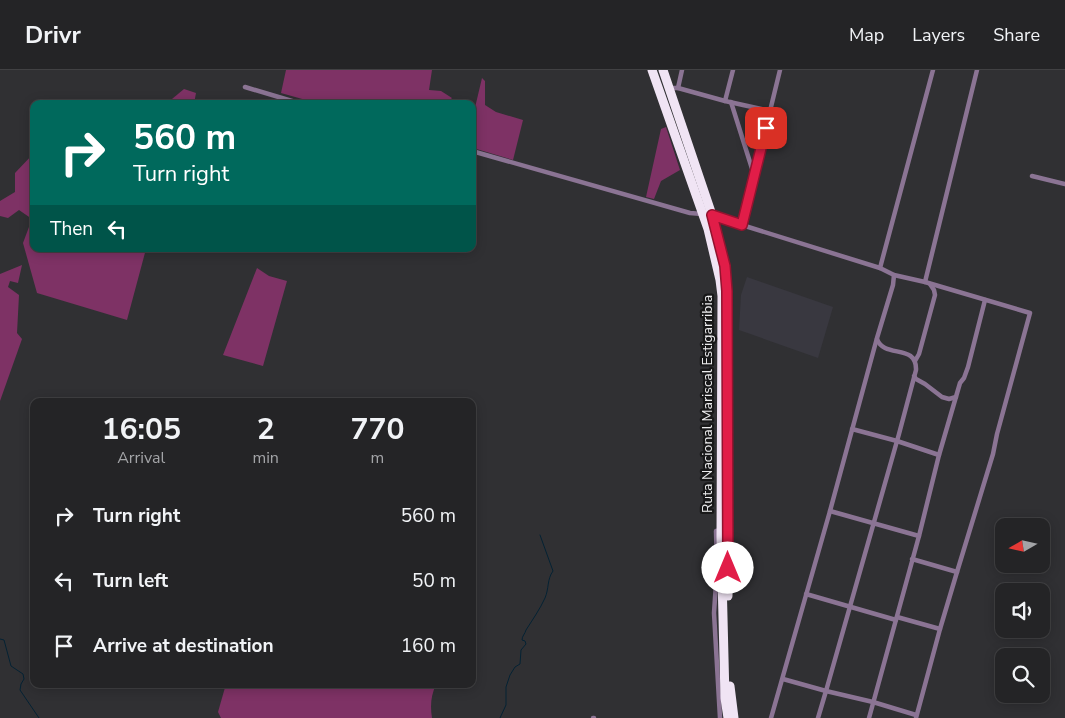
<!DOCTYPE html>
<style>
:root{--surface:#242426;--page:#303032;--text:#f1f3f6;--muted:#a3a4a7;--line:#414143}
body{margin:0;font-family:"Nunito Sans",sans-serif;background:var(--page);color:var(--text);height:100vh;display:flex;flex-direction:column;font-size:19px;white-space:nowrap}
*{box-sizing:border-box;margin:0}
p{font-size:16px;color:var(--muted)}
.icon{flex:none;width:28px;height:28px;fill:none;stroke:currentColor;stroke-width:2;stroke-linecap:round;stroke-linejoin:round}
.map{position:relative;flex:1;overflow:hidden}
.details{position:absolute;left:30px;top:328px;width:446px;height:290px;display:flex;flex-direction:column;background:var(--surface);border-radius:10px;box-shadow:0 2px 12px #0003,0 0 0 1px var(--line)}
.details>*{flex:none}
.banner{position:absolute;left:30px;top:30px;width:446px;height:152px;border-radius:10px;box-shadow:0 2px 12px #0003,0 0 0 1px var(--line);background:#00695c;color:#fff;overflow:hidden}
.needle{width:32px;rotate:261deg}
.buttons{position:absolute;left:995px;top:448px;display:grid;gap:10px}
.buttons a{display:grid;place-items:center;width:55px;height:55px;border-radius:10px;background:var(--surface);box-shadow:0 2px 12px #0003,0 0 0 1px var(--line);font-size:25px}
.pin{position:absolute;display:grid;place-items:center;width:42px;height:42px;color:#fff;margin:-21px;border-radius:10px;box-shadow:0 2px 8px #0006}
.me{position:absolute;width:55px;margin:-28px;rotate:0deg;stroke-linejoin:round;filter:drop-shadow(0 0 4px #0008)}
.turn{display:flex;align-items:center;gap:18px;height:105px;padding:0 20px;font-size:22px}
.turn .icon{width:65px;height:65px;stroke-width:2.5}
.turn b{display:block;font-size:35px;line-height:42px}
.then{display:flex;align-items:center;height:48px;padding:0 20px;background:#0003;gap:10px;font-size:19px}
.eta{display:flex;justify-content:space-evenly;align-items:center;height:85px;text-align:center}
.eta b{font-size:30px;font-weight:700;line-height:35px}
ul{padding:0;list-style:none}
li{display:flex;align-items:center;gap:15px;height:65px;padding:0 20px}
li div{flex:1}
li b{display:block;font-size:19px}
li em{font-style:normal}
header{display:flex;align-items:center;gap:30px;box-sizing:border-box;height:70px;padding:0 25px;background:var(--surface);border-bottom:1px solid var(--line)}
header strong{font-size:24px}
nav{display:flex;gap:28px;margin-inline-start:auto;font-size:18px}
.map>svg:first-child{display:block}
</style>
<header>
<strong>Drivr</strong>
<nav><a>Map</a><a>Layers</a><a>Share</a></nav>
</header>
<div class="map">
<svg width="1065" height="648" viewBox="0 0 1065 648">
<rect width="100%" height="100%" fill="#303033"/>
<path fill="#393840" d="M747,207L833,237L818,288L739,260L741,225Z"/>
<g fill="#7e3265">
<path d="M286,0H432L429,20L441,21L452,28L446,34H320L281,23Z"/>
<path d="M482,8L485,11V35L496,42L523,50L513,90L473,78V46Z"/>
<path d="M184,19L196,23L194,34H166Z"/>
<path d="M666,57L680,100L661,111L654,129L646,127L661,59Z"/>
<path d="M34,83V179H146L127,250L37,223L23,173L32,149L19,140L8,148L0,146V131L15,122V103Z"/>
<path d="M22,195L18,213L10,211L8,217L19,225L17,263L22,269L0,331V204Z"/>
<path d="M257,198L269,206L287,211L263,296L223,285Z"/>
<path d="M226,614H436C431,626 430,635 432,648H221L218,642Z"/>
</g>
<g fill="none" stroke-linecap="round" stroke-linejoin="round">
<g stroke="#042234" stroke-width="1">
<path d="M0,569L4,570L11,596L23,604L24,609L21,614L20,620L39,648"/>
<path d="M500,648L506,635V617L510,605L515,597L520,594L521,580L526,574L525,571L522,570C522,566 525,564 526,560C533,549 540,539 545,528C549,519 547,509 553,501L540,465"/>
</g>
<g stroke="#8b7494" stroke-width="4.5">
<path d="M245,17L302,34"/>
<path d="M670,18H678L725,31L770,41L780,0"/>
<path d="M678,18L682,0"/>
<path d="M725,31L733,0"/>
<path d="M731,32L754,105"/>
<path d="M472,81L690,143L702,144"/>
<path d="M1032,106L1065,114"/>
<path d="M712,145L742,155L880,198L894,205L925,212L1030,243L997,364L993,384L957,502"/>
<path d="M742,155L770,41"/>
<path d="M880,198L933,0"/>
<path d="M925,212L977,0"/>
<path d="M915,291L919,284L935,225L934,220L930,214"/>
<path d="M914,306L916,309L925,314L942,327L949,329L956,327"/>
<path d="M852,359L897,371L939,385"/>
<path d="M830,441L919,466"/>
<path d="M912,489L957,502L940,559L916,648"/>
<path d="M806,524L896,550"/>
<path d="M897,547L940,559"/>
<path d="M783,609L826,621L899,364L916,300C917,273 884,289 877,269"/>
<path d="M593,648H594"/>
<path d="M720,648L714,543L717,498L716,461L721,460"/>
<path d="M771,648L830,441L877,268L893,215L894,205"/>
<path d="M818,648L826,621L873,632L916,645"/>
<path d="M869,648L919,466L939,385L960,313L964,308L968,297L985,230"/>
</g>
<g stroke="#f0e4f4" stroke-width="9">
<path d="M652,0L708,159L720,210L722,226L721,467L725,628L728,648"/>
<path d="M663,0L712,145L725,196L727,226"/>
<path d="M728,331V526"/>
<path d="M730,616L734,648"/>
</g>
</g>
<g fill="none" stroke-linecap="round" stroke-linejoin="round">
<g stroke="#92132f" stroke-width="12">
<path id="route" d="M728,498L727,221L725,196L712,145L742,155L766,58"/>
</g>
<use href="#route" stroke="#e11d48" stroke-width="9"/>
</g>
<g text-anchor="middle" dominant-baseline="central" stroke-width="4.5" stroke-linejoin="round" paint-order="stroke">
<g font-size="14" fill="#ececee" stroke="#181819">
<text transform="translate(707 334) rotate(-90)">Ruta Nacional Mariscal Estigarribia</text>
</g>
</g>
</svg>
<div class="buttons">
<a><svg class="needle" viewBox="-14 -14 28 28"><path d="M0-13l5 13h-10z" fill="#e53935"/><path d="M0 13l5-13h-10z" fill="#a3a4a7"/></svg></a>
<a><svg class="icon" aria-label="sound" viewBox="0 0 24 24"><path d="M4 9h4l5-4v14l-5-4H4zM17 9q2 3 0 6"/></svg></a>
<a><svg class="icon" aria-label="search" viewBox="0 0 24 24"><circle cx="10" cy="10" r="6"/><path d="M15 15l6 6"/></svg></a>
</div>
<div class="pin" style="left:766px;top:58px;background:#d93025"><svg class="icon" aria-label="arrive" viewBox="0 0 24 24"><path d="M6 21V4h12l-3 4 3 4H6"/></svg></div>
<svg class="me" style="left:728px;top:498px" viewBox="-20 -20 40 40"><circle r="19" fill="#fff"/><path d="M0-13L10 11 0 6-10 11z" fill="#e11d48"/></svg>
<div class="banner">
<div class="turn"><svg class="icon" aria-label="right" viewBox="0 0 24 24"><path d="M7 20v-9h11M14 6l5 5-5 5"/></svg><div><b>560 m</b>Turn right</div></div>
<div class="then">Then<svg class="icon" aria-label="left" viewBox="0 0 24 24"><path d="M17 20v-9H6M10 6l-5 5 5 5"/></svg></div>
</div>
<section class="details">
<div class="eta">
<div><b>16:05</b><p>Arrival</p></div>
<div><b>2</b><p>min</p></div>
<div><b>770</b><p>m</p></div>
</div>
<ul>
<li><svg class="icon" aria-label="right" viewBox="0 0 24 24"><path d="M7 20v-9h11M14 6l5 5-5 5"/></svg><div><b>Turn right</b></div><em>560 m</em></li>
<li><svg class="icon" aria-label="left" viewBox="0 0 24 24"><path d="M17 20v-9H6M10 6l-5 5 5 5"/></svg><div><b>Turn left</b></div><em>50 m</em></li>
<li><svg class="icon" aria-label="arrive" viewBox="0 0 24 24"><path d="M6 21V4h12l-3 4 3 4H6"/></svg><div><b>Arrive at destination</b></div><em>160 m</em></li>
</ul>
</section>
</div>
